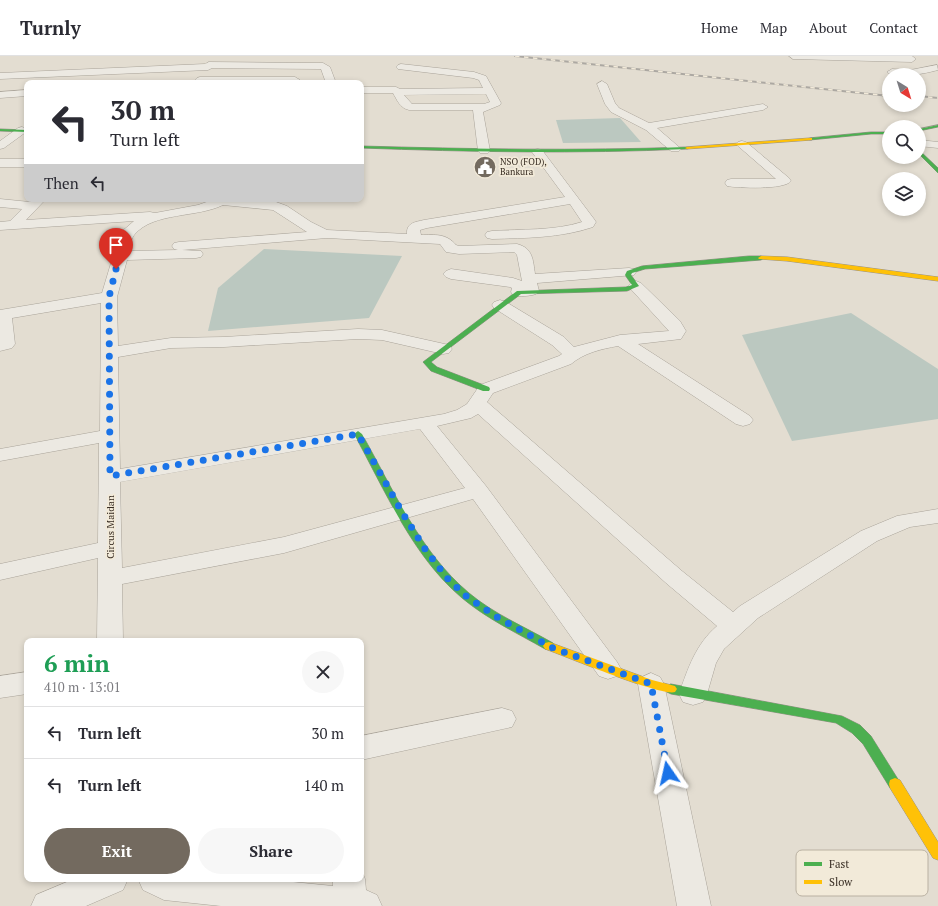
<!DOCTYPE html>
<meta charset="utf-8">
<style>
:root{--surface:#fff;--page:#f7f7f7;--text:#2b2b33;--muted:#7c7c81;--line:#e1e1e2;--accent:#736a5f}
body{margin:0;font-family:"PT Serif",serif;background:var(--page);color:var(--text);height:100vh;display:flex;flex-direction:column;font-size:15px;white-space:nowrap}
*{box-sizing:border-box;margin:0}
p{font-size:13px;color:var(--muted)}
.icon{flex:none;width:22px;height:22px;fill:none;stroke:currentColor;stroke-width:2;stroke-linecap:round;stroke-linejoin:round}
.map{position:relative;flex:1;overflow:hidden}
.sheet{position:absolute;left:24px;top:582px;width:340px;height:244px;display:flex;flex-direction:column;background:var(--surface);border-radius:8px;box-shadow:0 2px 6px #0003}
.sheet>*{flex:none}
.hud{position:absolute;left:24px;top:24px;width:340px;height:122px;border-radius:8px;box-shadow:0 2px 6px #0003;background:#fff;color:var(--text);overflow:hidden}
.needle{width:26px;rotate:142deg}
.buttons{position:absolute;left:882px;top:12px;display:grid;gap:8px}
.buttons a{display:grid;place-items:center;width:44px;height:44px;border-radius:50%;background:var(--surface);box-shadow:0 2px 6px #0003;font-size:20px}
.pin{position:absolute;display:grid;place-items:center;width:34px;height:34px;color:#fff;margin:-41px -17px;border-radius:50% 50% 50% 0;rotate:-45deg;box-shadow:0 0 4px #0007}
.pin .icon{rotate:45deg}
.me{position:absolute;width:44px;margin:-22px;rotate:349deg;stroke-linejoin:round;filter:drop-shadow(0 0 3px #0008)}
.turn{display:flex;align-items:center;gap:14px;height:84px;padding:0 20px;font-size:18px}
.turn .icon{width:52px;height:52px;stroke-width:2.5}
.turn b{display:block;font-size:28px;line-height:34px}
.then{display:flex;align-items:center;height:38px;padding:0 20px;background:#0003;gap:8px;font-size:15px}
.round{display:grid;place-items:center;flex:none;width:42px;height:42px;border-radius:21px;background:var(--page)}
.overview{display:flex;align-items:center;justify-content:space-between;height:68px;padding:0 20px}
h1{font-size:24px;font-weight:800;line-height:30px;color:#1e9e55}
.action{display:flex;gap:8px;margin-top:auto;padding:8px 20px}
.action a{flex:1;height:46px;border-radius:24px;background:var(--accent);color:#fff;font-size:16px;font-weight:800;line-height:46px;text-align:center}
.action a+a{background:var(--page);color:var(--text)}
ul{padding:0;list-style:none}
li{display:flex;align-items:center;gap:12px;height:52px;padding:0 20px;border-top:1px solid var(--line)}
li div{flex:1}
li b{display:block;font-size:15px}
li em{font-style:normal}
header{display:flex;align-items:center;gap:24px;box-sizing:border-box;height:56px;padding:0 20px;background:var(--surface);border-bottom:1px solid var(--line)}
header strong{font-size:19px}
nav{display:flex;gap:22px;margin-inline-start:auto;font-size:14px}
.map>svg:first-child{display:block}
</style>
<header>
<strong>Turnly</strong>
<nav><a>Home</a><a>Map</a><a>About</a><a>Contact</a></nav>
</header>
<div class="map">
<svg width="938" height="850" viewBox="0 0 938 850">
<rect width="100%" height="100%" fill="#e3ddd1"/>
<g fill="#bbc8c0">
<path d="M620,62L641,86L563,87L556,64Z"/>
<path d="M264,193L402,200L369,262L208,275L218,232Z"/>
<path d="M851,257L938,313V363L792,385L742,279Z"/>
</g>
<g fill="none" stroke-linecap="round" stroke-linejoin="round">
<g stroke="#a9a399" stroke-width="1">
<g id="street">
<path d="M789,0H912L916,3L912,6L793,3Z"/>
<path d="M209,6L323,7L330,11L336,27H326L321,13L212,12L208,14L0,23V17L205,8Z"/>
<path d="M401,8L474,16L486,20L501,47L500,49L483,56L490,95L488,97H480L478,95L473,54H409C400,52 397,44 393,37H361V31H396L400,33L483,32L479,24L473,22L398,13L396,11L398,9ZM486,38L490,46L484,48H412L404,39Z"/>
<path d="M937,9L938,14C927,17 896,24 887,16L892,13L910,14Z"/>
<path d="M200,21H295L300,24L295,27L197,26L195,24L197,22Z"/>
<path d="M602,25L607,28L615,47L619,52L649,67L763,48L768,51L763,54L657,72L679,91L681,93L679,95H671L646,74L611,56L605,48L597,28Z"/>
<path d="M27,34V40L0,42V36Z"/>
<path d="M22,71L27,73L26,76L4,92L0,93V85L18,72Z"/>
<path d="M919,84L938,86V92L919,90Z"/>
<path d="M742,85L746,86L789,122L791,125C785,134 737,132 727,130L725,127L727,124L731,123H776L738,90L736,88L738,86Z"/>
<path d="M538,93L542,94L594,163L596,166L593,171C561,182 525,182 492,183L487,182L485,179L487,176L492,175C521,173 554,175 582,166L570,148L427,172L420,174L421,179C435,179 446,177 456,189L459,190L517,188C533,192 533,204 535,218L629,212L634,213L636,216L634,219L537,227L539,235L536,238C531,240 519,241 513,239L511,236L512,232L510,231L451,223L446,221L443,218L446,215L451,213L513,222L522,225L517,199L514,196L459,198L446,196L440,188L327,182L182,194L201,195L203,198L201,201L196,202L127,204L117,241L118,290L171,282L224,281L358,273L382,274L449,289L452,293L449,297L443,298L382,284L358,283L224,291L171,292L118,301L120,413L444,358L457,354L467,348L480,329L559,300L562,298L552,289L494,252L492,249L494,246L500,244L506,246L564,281L574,291L620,279L669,275L628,230L631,227L636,225L641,227L680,265L686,275L681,283L638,288L750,360L753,364L750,368L743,370L736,368L618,290C601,293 584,297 571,308L493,337L487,346L682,515L733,556L740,550L861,475L897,460L938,453V467L910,471L877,485L758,562L724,593L716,607L707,638L703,646L693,649L683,646L679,638C688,612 696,588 717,570L666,527L478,358L471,362L437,370L486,430L617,606L621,613L617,620L608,623L599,620L473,443L284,497L122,528L123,585H97L98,502L0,524V508L98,487L99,387L0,405V393L100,375L101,247L12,262L15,288L12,292L0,295V254L102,237L120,177L134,165L0,174V166L10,165L22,153L0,151V143L30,146L33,143H46L26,164L150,156L155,157L198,149L215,143H242L276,146L287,150L311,166L327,174L407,178C406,167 415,166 424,164L565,141L532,96L534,94ZM223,149L273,154L307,176L179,186L174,187L172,190L174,193L178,194L129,195C130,190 131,182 135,178C154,156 197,162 223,149ZM420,373L465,432L284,481L122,512L120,426Z"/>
<rect x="0" y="103" width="27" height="8"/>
<path d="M27,616V638L0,642V620Z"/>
<path d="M651,617L660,621L664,628L711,850H677L638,628L642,621Z"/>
<path d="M502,652L512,655L516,663L512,671L361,704V680Z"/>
<path d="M361,813L365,823L366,834L377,839L382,850H221L164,844L143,834L138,823H263L333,830V823H361Z"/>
<path d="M74,823H128L123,834L86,850H31L36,839Z"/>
</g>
</g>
<g stroke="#98928a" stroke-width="1">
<g id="fast">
<path d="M938,69V71L919,75V73Z"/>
<path d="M0,73L27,74V76L0,75Z"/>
<path d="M871,76H889V78H871L810,84L808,83L810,82Z"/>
<path d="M361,90C470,93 578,95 687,91L689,92L687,93C578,98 470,96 361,92Z"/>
<path d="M919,94L938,112V117L919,98Z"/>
<path d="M749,200H761L764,202L761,204L645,213L632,217L631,219L639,230L627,235L521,238L431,306L437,311L489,331L490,333L489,335H483L431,315L423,306L517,235L626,231L632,229L625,219L627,215L642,210Z"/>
<path d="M358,375L362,378C393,433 420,496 469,537C494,558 525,571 553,587L555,590L553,593L549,594L545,593C517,577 487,563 462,542C412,500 385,434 354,378Z"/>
<path d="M671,628L842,660L860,669L871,680L901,728L900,732L895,734L890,732L863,688L852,677L836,667L671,638L667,636L665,633L667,630Z"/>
</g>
</g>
<g stroke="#98928a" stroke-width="1">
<g id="slow">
<path d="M810,82H812V84L687,93L685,92L687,91Z"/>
<path d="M761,200L787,201L938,221V225L787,205L759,203L758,202Z"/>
<path d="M549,586L652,624L675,630L677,633L675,636C662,641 565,600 545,593L543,590L545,587Z"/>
<path d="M895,722L900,724L938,786V804L933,802L890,732L889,728L890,724Z"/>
</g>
</g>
<use href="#street" fill="#ece9e2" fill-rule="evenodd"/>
<use href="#fast" fill="#4caf50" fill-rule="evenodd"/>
<use href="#slow" fill="#ffc107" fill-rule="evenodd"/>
<g stroke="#aca8a2" stroke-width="2">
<g id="rail">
<path d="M515,0L889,40"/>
<path d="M919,40L938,42"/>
</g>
</g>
<use href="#rail" stroke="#f2ead9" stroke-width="1.5" stroke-dasharray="4.5" stroke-linecap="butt"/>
</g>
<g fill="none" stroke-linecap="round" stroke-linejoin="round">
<path stroke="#1a73e8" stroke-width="7" stroke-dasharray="0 12.6" d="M116,213L109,241L110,420L358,378L402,456L425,493L447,522L466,540L495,560L553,592L651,628L668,717"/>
</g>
<defs>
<g id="civic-disc" transform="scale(1.15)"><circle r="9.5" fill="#736a5f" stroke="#f2ead9"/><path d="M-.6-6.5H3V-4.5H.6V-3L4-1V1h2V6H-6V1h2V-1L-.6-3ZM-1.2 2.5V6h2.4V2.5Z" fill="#fff"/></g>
</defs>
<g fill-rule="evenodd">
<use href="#civic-disc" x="485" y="111"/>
</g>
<g text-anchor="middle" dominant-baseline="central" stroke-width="3.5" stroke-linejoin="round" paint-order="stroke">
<g font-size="9" fill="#372c22" stroke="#f2ead9" text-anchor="start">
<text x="500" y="106">NSO (FOD),<tspan x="500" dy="10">Bankura</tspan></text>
</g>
<g font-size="10" fill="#372c22" stroke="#f2ead9">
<text transform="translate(110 471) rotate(-90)">Circus Maidan</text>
</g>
</g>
<rect x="796" y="794" width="132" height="46" rx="6" fill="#f2ead9" stroke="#bab1a2" stroke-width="1"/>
<rect x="804" y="806" width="18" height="4" fill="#4caf50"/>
<rect x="804" y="824" width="18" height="4" fill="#ffc107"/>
<g font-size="11" fill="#372c22">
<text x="829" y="812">Fast</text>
<text x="829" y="830">Slow</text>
</g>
</svg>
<div class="buttons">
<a><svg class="needle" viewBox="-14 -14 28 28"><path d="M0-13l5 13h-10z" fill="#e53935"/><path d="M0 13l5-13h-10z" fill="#7c7c81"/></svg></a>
<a><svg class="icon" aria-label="search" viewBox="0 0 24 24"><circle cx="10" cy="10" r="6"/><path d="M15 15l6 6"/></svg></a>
<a><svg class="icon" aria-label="layers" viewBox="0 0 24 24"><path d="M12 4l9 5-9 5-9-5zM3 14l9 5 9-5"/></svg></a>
</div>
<div class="pin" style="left:116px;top:213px;background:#d93025"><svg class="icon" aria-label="arrive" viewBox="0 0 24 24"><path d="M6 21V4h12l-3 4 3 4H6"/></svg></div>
<svg class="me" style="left:668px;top:717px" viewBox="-20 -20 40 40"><path d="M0-17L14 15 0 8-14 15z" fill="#1a73e8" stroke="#fff" stroke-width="4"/></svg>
<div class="hud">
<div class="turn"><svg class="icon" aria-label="left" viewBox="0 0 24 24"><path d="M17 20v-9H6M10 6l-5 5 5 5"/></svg><div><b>30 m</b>Turn left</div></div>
<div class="then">Then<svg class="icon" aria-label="left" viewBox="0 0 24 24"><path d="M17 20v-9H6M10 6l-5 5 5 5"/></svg></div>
</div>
<section class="sheet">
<div class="overview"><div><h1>6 min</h1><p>410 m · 13:01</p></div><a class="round"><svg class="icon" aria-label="close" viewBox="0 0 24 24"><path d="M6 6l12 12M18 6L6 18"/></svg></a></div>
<ul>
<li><svg class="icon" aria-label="left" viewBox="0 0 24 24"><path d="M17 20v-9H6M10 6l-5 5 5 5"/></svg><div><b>Turn left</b></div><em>30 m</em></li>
<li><svg class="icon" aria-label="left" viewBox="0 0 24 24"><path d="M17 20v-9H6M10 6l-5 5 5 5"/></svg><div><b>Turn left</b></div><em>140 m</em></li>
</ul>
<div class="action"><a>Exit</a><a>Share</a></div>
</section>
</div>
